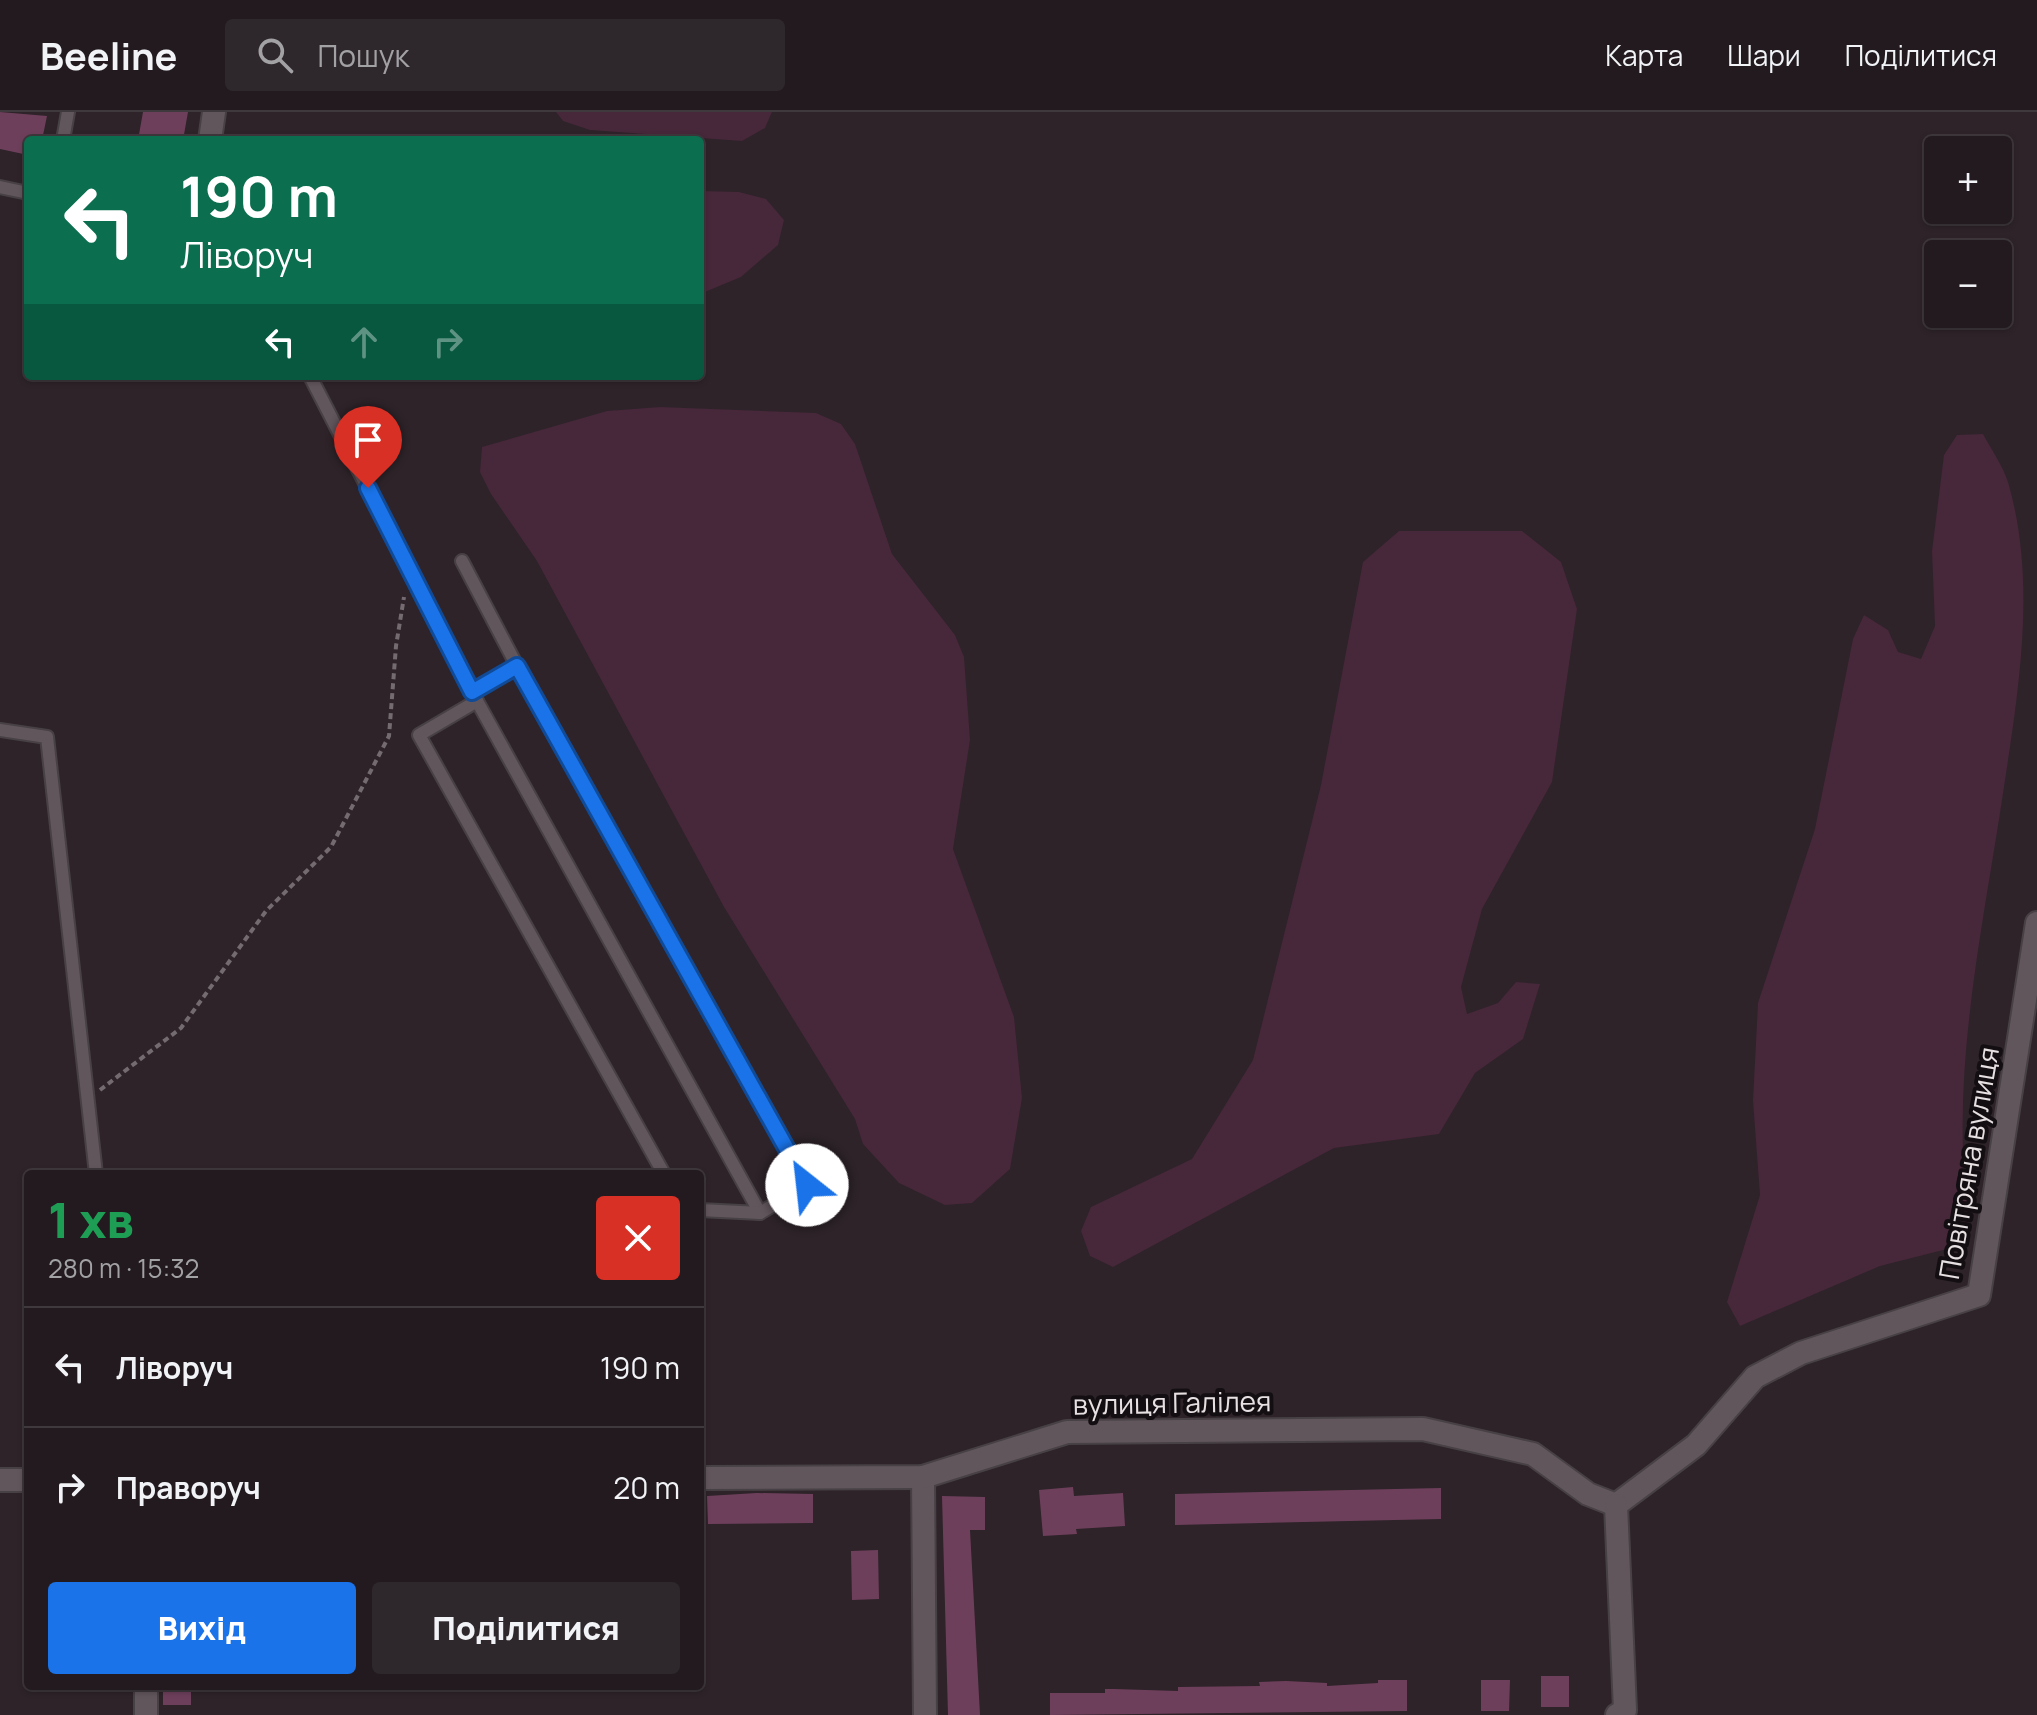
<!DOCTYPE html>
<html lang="uk">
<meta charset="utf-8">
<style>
:root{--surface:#221a1f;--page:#2e272c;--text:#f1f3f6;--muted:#a2a1a4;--line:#3f383d;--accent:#1a73e8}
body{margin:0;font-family:Manrope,sans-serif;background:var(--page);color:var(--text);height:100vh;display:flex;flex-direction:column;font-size:30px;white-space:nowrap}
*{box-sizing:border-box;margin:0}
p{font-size:26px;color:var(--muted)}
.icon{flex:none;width:44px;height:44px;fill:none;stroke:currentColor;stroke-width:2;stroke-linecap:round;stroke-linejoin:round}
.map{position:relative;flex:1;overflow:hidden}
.sheet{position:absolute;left:24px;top:1058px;width:680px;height:520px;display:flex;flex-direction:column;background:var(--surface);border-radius:8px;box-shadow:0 2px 6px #0004,0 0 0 2px var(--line)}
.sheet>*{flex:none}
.banner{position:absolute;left:24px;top:24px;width:680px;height:244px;border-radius:8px;box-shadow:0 2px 6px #0004,0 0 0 2px var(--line);background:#0b6e4f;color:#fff;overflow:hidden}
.fabs{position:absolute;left:1924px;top:24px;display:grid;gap:16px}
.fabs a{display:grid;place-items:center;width:88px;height:88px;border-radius:8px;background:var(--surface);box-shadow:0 2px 6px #0004,0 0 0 2px var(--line);font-size:40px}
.pin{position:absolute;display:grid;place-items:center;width:68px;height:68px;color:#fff;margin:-82px -34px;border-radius:50% 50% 50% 0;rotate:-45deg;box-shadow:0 0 8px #0007}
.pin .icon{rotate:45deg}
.me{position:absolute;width:88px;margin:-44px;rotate:331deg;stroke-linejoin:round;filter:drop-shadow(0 0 6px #0008)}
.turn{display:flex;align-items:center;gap:28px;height:168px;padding:0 24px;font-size:36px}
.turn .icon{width:104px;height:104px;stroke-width:2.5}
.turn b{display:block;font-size:56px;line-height:68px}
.lanes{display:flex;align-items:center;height:76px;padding:0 24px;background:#0003;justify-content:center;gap:40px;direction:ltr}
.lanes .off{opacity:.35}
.round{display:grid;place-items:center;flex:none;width:84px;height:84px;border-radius:8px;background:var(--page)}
.overview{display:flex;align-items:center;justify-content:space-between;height:136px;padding:0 24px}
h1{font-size:48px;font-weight:800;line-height:60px;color:#1e9e55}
.cta{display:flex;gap:16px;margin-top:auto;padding:16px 24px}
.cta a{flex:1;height:92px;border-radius:8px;background:var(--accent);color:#fff;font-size:32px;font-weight:800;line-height:92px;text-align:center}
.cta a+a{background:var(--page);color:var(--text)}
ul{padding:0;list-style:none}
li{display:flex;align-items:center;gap:24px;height:120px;padding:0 24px;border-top:2px solid var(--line)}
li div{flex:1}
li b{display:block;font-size:30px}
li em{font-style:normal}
header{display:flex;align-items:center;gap:48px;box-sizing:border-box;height:112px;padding:0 40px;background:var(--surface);border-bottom:2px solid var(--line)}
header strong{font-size:38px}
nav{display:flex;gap:44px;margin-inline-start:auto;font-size:28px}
.search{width:560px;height:72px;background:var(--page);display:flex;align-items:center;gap:20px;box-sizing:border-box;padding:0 28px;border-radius:8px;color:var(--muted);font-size:30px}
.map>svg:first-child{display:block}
</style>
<header>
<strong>Beeline</strong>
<div class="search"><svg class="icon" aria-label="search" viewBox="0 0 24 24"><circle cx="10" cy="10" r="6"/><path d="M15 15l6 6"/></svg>Пошук</div>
<nav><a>Карта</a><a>Шари</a><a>Поділитися</a></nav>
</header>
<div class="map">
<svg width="2037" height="1603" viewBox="0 0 2037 1603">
<rect width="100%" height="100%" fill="#2d2329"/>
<g fill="#47273a">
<path d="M556,0H772L765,16L742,29L590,18L563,9Z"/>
<path d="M700,79L739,80L766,87L784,108L778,133L741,165L700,182Z"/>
<path d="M660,295L816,301L841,312L855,332L892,442L955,523L964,545L970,628L953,737L1014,905L1022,986L1010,1057L972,1091L945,1093L899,1071L863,1032L855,1007L724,795L537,449L491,382L480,360L482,335L607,299Z"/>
<path d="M1983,322C1991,337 2003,354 2008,370C2037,469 2019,575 2004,675C1983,818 1946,975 1971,1119L1951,1136L1880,1154L1740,1214L1727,1190L1760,1083L1753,989L1758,891L1815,717L1853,527L1864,503L1888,518L1898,540L1921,547L1935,514L1932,439L1944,343L1957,323Z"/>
<path d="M1399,419H1522L1561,450L1577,497L1552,670L1482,797L1461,875L1467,902L1498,891L1516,870L1540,872L1523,927L1475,961L1439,1022L1334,1036L1113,1155L1090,1144L1081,1119L1091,1095L1192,1047L1253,948L1321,673L1363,450Z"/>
</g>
<g fill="#6e3f5b">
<path d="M0,0L47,4L42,28H28V43L0,37Z"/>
<path d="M143,0H188L183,28H138Z"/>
<path d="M1073,1375L1074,1384L1123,1381L1125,1414L1076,1417L1077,1422L1043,1424L1039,1378Z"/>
<path d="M1441,1376V1407L1175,1413V1382Z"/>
<path d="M757,1381L813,1382V1411L708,1412L707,1384Z"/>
<path d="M942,1384L985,1385V1418H970L980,1603H948Z"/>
<path d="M878,1438L879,1487L852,1488L851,1439Z"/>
<rect x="1541" y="1564" width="28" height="31"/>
<path d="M1378,1568H1407V1599L1050,1603V1581H1105V1577H1114L1178,1579V1575L1260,1574L1259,1570L1286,1569L1327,1571V1574L1378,1571Z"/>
<path d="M1481,1568H1510L1509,1599H1481Z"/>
<rect x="163" y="1574" width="28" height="19"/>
</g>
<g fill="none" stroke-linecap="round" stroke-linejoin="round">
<g stroke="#474044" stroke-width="16">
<g id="service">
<path d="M63,28L68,0"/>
<path d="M0,75L28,81"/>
<path d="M310,264L477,589L760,1101"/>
<path d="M462,449L517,554L807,1073L760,1101L700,1098"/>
<path d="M472,580L517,554"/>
<path d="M477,589L419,623L664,1062"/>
<path d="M0,618L47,625L96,1062"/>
</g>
</g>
<g stroke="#474044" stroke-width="26">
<g id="minor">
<path d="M210,28L214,0"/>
<path d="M923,1365L925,1603"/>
<path d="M700,1366L923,1365L1067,1320L1423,1317L1533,1342L1588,1382L1616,1393L1696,1333L1755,1265L1801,1241L1979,1183L2037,811"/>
<path d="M0,1368H28"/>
<path d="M1616,1393L1625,1598L1617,1603"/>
<path d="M146,1574V1603"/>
</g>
</g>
<path stroke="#746b70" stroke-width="4" stroke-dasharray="6 4" stroke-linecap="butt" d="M100,978L181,916L266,799L331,735L389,624L396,534L404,485"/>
<use href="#service" stroke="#61565c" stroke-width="12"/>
<use href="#minor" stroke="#61565c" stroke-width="22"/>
</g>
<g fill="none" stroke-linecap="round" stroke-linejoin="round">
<g stroke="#114b97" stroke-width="20">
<path id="route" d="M368,376L472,580L517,554L807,1073"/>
</g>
<use href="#route" stroke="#1a73e8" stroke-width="14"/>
</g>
<g text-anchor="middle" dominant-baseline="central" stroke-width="8" stroke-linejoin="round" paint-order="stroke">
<g font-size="28" fill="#e7e0e3" stroke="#130e11">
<text transform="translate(1968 1051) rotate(-80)">Повітряна вулиця</text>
<text transform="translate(1172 1290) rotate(-1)">вулиця Галілея</text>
</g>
</g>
</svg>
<div class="fabs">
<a>+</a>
<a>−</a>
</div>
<div class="pin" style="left:368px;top:376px;background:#d93025"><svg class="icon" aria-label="arrive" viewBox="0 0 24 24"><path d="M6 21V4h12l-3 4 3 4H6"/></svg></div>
<svg class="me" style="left:807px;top:1073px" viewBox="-20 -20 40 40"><circle r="19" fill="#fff"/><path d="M0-13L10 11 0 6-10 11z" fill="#1a73e8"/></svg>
<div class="banner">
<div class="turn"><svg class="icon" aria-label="left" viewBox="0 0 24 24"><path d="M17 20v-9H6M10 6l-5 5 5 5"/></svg><div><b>190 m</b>Ліворуч</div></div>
<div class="lanes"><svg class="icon" aria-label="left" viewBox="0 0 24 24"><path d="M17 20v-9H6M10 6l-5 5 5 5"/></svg><svg class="icon off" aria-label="ahead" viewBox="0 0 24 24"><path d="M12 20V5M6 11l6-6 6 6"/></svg><svg class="icon off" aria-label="right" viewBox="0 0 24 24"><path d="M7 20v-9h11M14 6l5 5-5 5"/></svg></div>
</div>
<section class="sheet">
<div class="overview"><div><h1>1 хв</h1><p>280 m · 15:32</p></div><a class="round" style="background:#d93025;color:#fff"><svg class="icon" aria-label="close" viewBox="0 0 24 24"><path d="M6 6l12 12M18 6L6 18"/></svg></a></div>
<ul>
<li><svg class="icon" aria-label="left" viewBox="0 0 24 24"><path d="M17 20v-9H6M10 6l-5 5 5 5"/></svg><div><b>Ліворуч</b></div><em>190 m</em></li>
<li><svg class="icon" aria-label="right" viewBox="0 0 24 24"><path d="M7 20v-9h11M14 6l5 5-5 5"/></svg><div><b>Праворуч</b></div><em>20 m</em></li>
</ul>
<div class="cta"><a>Вихід</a><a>Поділитися</a></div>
</section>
</div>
